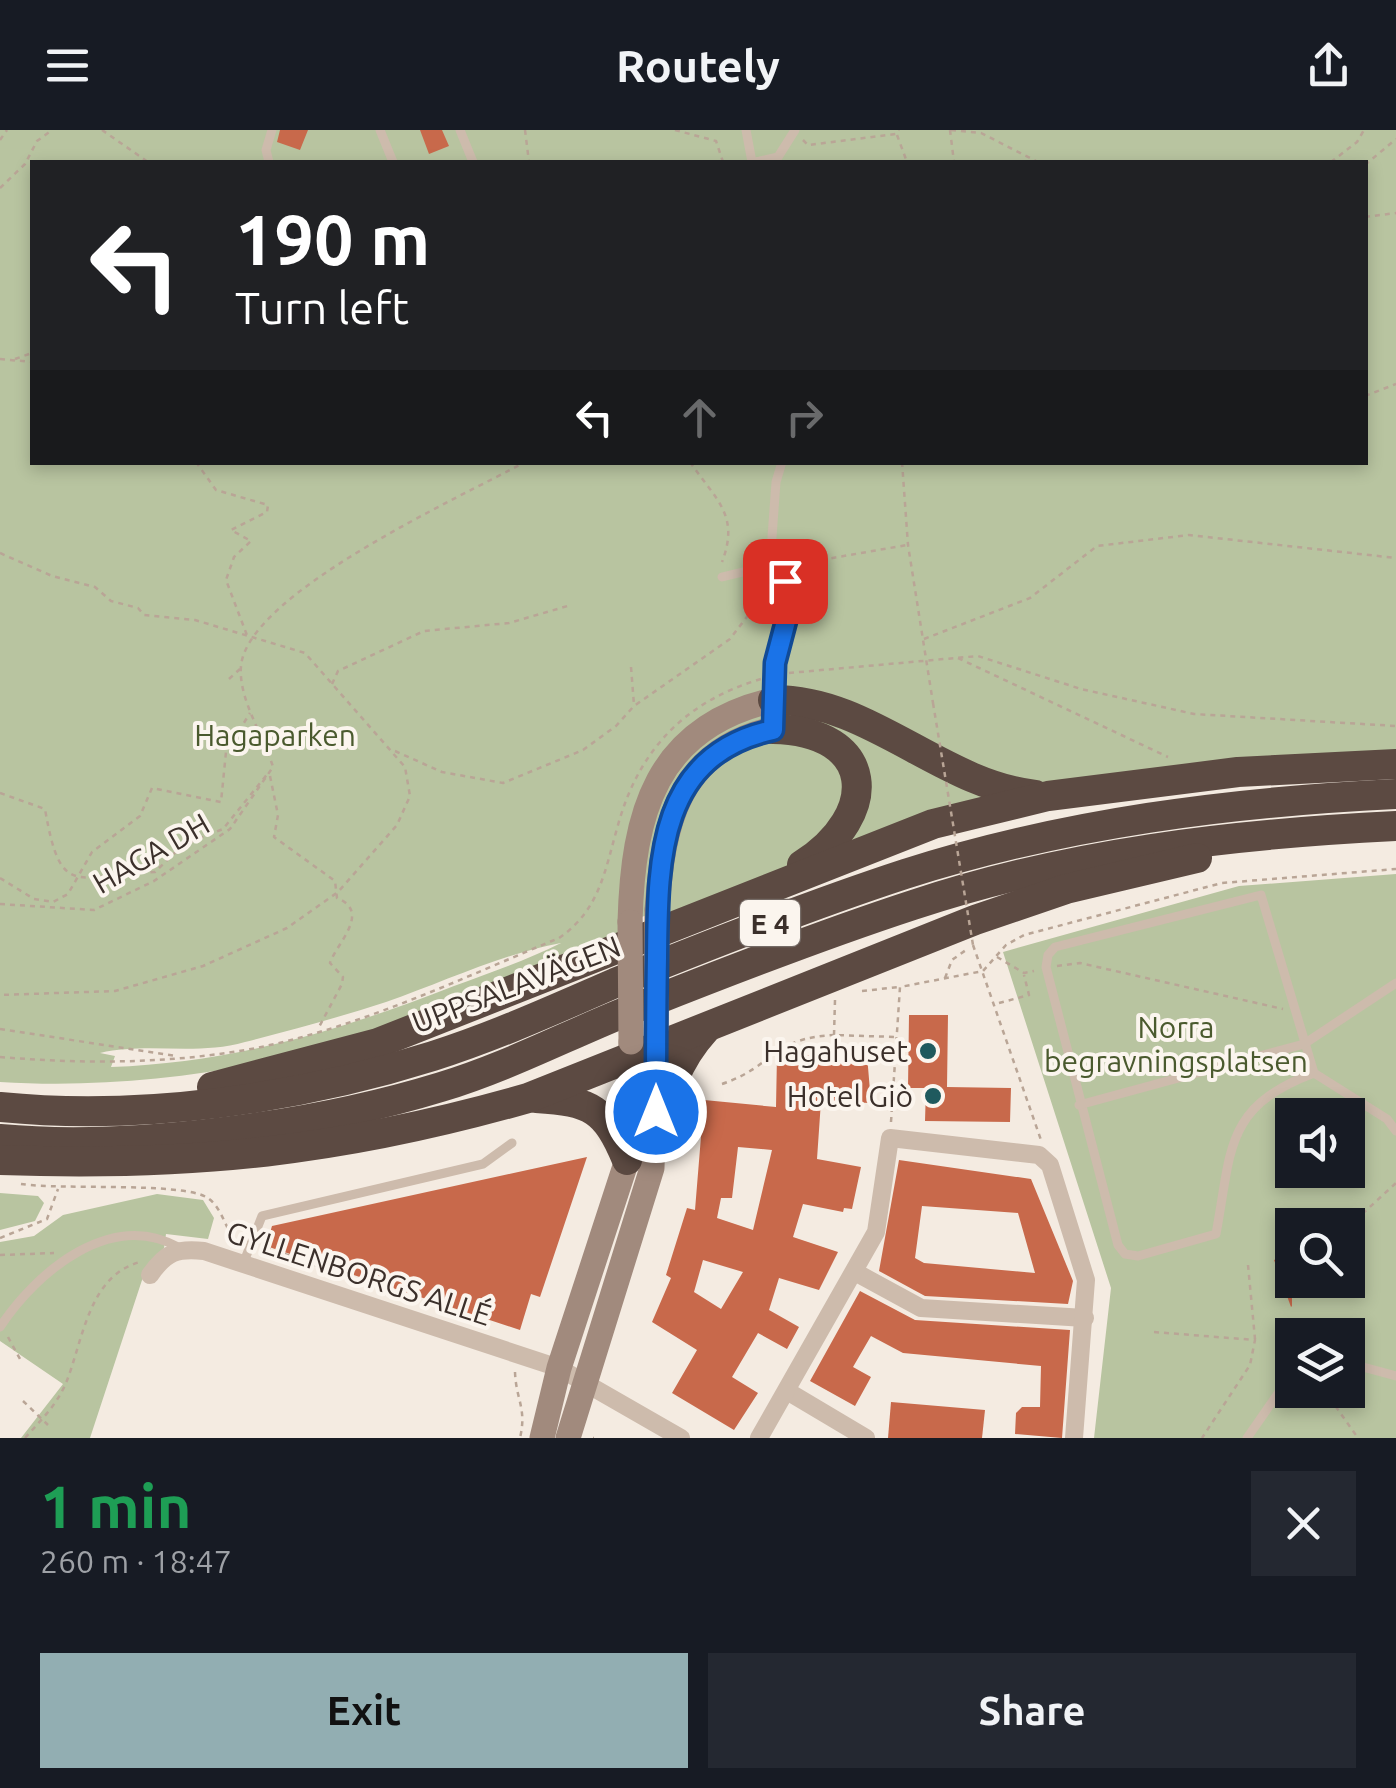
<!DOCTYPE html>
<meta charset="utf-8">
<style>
:root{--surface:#171b24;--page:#242831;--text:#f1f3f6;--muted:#9ea1a6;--accent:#92aeb2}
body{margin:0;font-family:Ubuntu,sans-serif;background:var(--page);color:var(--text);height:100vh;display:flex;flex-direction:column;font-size:38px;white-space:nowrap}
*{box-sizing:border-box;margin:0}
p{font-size:32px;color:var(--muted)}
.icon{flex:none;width:55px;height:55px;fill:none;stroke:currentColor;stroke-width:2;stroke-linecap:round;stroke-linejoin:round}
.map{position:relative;height:1308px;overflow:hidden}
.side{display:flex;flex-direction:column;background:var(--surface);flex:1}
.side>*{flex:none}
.banner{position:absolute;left:30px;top:30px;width:1338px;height:305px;border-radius:0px;box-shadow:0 5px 15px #0003;background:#202124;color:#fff;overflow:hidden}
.buttons{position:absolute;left:1275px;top:968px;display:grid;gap:20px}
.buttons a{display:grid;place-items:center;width:90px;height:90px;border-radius:0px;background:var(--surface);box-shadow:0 5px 15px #0003;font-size:50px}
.pin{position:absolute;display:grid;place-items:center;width:85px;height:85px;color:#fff;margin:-42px;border-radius:20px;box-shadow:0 5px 15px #0006}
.me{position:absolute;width:110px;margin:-55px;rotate:0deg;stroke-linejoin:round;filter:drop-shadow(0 0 8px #0008)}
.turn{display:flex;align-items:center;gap:35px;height:210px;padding:0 40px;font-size:45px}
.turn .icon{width:130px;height:130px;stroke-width:2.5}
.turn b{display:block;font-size:70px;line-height:85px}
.lanes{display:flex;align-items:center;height:95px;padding:0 40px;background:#0003;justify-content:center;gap:50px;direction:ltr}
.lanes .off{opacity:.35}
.round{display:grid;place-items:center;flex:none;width:105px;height:105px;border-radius:0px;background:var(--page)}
.summary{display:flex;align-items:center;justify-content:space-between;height:170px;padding:0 40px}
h1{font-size:60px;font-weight:700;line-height:75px;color:#1e9e55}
.cta{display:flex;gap:20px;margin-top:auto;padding:20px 40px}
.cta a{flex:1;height:115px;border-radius:0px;background:var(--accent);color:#111;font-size:40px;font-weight:700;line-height:115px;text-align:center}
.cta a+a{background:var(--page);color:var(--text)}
header{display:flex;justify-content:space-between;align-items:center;height:130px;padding:0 40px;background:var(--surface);font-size:45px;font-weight:700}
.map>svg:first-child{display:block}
</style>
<header><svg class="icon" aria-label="menu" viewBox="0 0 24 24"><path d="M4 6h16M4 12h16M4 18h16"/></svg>Routely<svg class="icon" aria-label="share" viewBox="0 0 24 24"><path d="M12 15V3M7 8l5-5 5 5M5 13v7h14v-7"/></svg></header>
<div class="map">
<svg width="1396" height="1308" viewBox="0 0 1396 1308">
<rect width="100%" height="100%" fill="#f4ebe1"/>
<g fill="#b8c4a0" fill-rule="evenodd">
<path d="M0,0H1396V622L1152,639L666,788V779L623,793L621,806C542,838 463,877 382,902C260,940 127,960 0,952ZM32,32H1365V332H32ZM561,813C527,830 490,843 454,856C342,900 232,933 111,937L115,926L100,923C148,912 196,926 245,912C292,900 340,887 386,872C444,852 501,824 561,813Z"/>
<path d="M1396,744V1308H1094L1111,1158L1003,822L1239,756ZM1292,985H1348V1040H1292ZM1292,1095H1348V1150H1292ZM1292,1205H1348V1260H1292Z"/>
<path d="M0,1063L38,1066L44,1073L35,1091L0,1100Z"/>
<path d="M157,1064L203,1070L214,1088L208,1109L166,1104L164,1118L144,1144L90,1308H21L63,1254L0,1211V1112L34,1106L63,1085Z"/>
</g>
<g fill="#c8694b" fill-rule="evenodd">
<path d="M280,0H308L300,20L277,12Z"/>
<path d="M420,0H442L449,16L429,24Z"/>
<path d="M909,885H948L947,957L1011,958L1010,992L925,991L926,958H908Z"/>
<path d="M777,925H867L871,973L821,971L817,1029L861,1037L852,1079L844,1078L843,1082L803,1074L793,1107L838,1122L819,1160L779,1148L769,1180L799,1197L787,1219L758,1203L732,1247L758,1263L734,1300L672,1263L697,1220L652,1192L671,1148L666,1145L687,1078L695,1080L704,970L776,977ZM738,1017L772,1020L753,1100L717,1088L721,1068H732ZM703,1130L743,1142L721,1179L694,1162Z"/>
<path d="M587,1027L540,1167L531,1164L520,1200L266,1116L272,1096Z"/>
<path d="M899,1030L1031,1049L1073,1151L1068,1174L925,1166L879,1141ZM922,1076L1018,1083L1035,1143L924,1133L915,1128Z"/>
<path d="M1292,1122V1176L1291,1177L1274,1130Z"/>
<path d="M860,1161L915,1190L1070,1200L1062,1308L1015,1304L1016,1283L1022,1277H1040L1041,1236L903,1223L871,1206L853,1237L871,1247L855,1276L810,1251Z"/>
<path d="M891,1272L985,1280L982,1308H888Z"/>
</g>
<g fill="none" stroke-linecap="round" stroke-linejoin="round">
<g stroke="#b9a596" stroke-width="2.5" stroke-dasharray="5 5" stroke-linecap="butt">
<path d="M102,0L148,32"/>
<path d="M525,0L529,32"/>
<path d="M675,0L716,11L723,32"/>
<path d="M950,0L954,32"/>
<path d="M951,0L981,3L1038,32"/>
<path d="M897,5L907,32"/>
<path d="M0,10L7,0"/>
<path d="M803,10L808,15L896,4L899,0"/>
<path d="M1331,32L1357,12L1364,0"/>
<path d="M1365,35L1396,9"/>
<path d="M0,58L25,34L37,11L52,0"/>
<path d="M1365,87L1396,83"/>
<path d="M0,229L32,232"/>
<path d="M15,229L32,223"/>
<path d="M1365,266L1396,254"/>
<path d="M196,332L216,360L268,375L267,382L231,400L251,411L234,427L226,450L248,508"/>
<path d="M690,332C716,370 740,385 722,432"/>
<path d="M902,332L908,415L933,573"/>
<path d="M0,423L52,446L95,457L111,471L138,478L144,485L195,490L305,523L405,637L410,666L397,695L338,762L287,798L203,836L115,861L0,865"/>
<path d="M792,435L907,415"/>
<path d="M924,509L1030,468L1097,416L1189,405L1396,428"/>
<path d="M958,528L1168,627"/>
<path d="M631,537L634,575"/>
<path d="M789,543L978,526L1081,559L1194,584L1396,596"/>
<path d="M229,549L240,539"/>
<path d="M332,554L338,541L424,501L509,493L571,475"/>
<path d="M395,621L442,642L503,653L583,620L616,596L634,576L730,509L752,480L762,448"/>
<path d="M270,646L278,685L274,707L335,751L337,768C372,782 336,814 330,833L343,847L342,854L319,897"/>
<path d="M0,663L45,679C61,772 76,744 155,742L183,715L223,699L269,642"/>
<path d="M0,748L34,769L53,772L68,764L92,722L140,686L152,658L221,672L226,622L250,583"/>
<path d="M0,774L94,780L154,751L230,699L273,637C264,606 238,569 241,536C248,463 461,367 525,332"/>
<path d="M973,815L1041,1010"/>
<path d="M997,827L1024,843L1034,841"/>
<path d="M1057,836L1080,833L1283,879"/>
<path d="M945,848L952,830L966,820"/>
<path d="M862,861L899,857"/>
<path d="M835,870L834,905L896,907"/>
<path d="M999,873L1029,865L1024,845"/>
<path d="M0,899L176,926"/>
<path d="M0,927C84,934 167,934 251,919C356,899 460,849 559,808C600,780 605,740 618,695C639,619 686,571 761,549"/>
<path d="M722,954C775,936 771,908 834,905"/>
<path d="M891,992L900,857L983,841L1006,815L1024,805L1222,753L1396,739"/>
<path d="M21,1054C62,1060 180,1052 206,1067C219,1074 224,1092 231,1105L239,1108"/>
<path d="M1335,1095L1360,1086L1396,1053"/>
<path d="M0,1108L47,1089L58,1059"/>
<path d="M266,1117L413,1171"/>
<path d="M0,1125L54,1123"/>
<path d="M1248,1135L1255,1209"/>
<path d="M1154,1202L1255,1210L1250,1235L1202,1308"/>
<path d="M8,1207L20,1229"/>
<path d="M515,1242C516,1270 527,1278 520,1308"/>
<path d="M1324,1260L1358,1308"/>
<path d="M23,1271L48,1295"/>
<path d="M25,1308C41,1290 56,1276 66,1253C83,1211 88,1146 140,1132"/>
<path d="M593,1308H594"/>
</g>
<g stroke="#cdbbac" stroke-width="9">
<path d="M380,0L393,32"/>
<path d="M460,0L473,32"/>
<path d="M746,0L752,32"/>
<path d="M269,32L266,20L272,0"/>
<path d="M756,32L778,27L795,0"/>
<path d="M722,447L763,437L777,438"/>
<path d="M773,567L775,533L791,472L771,421L776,352L782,332"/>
<path d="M1314,943C1224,977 1232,1019 1216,1104L1138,1126L1125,1124L1118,1115L1046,837L1048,825L1055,817L1261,765L1314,943L1387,989L1396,1001"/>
<path d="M1079,975L1304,914L1396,853"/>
<path d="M243,1134L262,1086L483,1034L512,1013"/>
<path d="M0,1197C38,1140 112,1079 180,1118"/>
<path d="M1348,1233L1396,1246"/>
<path d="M1247,1308L1279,1262L1292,1251"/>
</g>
<g stroke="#cdbbac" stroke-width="18">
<path d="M855,1142L921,1178L1085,1188"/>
<path d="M150,1145C166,1122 177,1118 204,1121L559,1238L681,1308"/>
<path d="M787,1261L866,1308"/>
<path d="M759,1308L876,1102L890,1008L1039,1025L1050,1035L1086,1150L1074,1308"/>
</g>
<g stroke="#a18a7d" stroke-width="25">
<path d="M657,780C663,694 677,621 773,599"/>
<path d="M630,792C633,684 655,597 773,570"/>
<path d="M542,1308L559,1238L627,1030L631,912"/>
<path d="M568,1308L652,1038L656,901"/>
</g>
<g stroke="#5c4a42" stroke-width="30">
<path d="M773,570C869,569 940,654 1035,665"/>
<path d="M773,599C876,601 882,684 802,735"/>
<path d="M212,957L378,913L933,694L1048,666L1238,642L1396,634"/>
<path d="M536,968C591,971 606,979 627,1030"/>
<path d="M0,977C142,991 297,969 433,926C496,906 555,879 615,853C711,814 807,776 905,744C1065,693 1230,672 1396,664"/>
<path d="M0,1009C133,1021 314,996 441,957C504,938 562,908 623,883C718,845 815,807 913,775C1069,723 1232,704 1396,696"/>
<path d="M655,1014C666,970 673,935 705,900"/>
<path d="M0,1030C192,1037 343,1021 528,968L975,790L1066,759L1197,728"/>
</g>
<path stroke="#b9a596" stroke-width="2.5" stroke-dasharray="5 5" stroke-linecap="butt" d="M933,573L973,815"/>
<g stroke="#a18a7d" stroke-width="25">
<path d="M630,792L631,912"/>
<path d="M656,898L657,780"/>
</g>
</g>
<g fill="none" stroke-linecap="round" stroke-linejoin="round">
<g stroke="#114b97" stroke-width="25">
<path id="route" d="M656,982C656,930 656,879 657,828C658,731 657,625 773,600L775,533L791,472L785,451"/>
</g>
<use href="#route" stroke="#1a73e8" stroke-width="18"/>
</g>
<g fill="#1f5a5e" stroke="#fbf5ee" stroke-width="4">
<circle cx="928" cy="921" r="10"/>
<circle cx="933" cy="966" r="10"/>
</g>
<g text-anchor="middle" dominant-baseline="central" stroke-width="8" stroke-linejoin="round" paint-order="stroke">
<rect fill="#fbf5ee" stroke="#756b66" stroke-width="2.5" x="740" y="770" width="60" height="46" rx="8"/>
<g font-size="28" font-weight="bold" fill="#3b302b">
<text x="770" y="793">E 4</text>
</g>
<g font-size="30" fill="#4a5a2e" stroke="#fbf5ee">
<text x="275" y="605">Hagaparken</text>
<text x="1176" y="897">Norra<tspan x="1176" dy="34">begravningsplatsen</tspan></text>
</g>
<g font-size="30" fill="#3b302b" stroke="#fbf5ee">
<text transform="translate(151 723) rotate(-30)">HAGA DH</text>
<text transform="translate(516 854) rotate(-21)">UPPSALAVÄGEN</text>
<text transform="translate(359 1143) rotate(18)">GYLLENBORGS ALLÉ</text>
</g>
<g font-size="30" fill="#3b302b" stroke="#fbf5ee" text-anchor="end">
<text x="908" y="921">Hagahuset</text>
<text x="913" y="966">Hotel Giò</text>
</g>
</g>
</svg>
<div class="buttons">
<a><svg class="icon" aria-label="sound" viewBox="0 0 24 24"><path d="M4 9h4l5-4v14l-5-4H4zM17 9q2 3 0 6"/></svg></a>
<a><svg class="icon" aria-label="search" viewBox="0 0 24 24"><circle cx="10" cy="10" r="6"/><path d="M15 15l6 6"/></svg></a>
<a><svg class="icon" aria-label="layers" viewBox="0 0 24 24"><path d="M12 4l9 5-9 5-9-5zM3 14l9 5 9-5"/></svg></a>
</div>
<div class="pin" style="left:785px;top:451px;background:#d93025"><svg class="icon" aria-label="arrive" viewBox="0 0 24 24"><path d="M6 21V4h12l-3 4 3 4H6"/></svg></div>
<svg class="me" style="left:656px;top:982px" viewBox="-20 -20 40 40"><circle r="17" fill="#1a73e8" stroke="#fff" stroke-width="3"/><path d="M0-11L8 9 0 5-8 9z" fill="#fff"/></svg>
<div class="banner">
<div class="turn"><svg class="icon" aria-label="left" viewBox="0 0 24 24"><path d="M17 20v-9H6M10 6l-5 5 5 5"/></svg><div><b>190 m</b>Turn left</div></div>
<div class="lanes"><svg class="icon" aria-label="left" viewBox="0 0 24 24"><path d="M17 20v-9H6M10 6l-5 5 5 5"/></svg><svg class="icon off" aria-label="ahead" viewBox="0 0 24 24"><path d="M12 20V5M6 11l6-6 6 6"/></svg><svg class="icon off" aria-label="right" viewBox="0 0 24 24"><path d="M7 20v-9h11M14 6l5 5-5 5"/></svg></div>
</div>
</div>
<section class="side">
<div class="summary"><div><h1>1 min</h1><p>260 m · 18:47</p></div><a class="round"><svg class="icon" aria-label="close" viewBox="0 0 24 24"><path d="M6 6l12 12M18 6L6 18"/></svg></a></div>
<div class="cta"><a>Exit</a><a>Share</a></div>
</section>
